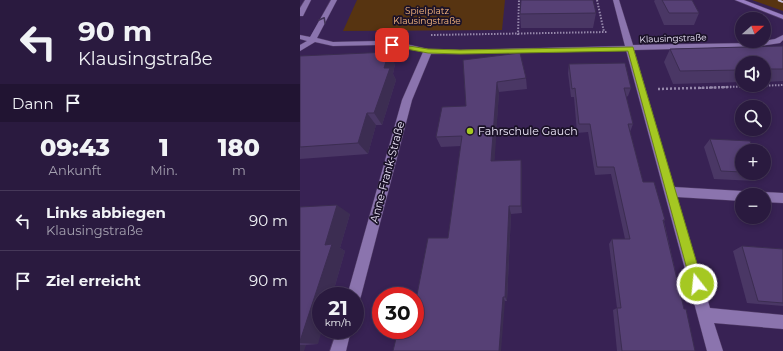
<!DOCTYPE html>
<html lang="de">
<meta charset="utf-8">
<style>
:root{--surface:#2a1a3f;--page:#36274a;--text:#f1f3f6;--muted:#a5a1b0;--line:#463859}
body{margin:0;font-family:Montserrat,sans-serif;background:var(--page);color:var(--text);height:100vh;display:flex;flex-direction:column;font-size:15px;white-space:nowrap}
*{box-sizing:border-box;margin:0}
p{font-size:13px;color:var(--muted)}
.icon{flex:none;width:22px;height:22px;fill:none;stroke:currentColor;stroke-width:2;stroke-linecap:round;stroke-linejoin:round}
.map{position:relative;flex:1;overflow:hidden}
.side{display:flex;flex-direction:column;background:var(--surface);width:300px}
.side>*{flex:none}
.hud{background:#2a1a3f;color:var(--text);overflow:hidden}
.needle{width:26px;rotate:69deg}
.fabs{position:absolute;left:435px;top:12px;display:grid;gap:8px}
.fabs a{display:grid;place-items:center;width:36px;height:36px;border-radius:50%;background:var(--surface);box-shadow:0 2px 6px #0003,0 0 0 1px var(--line);font-size:20px}
.speed{position:absolute;left:12px;top:287px;display:flex;gap:8px;font-size:20px;font-weight:700;text-align:center}
.speed>*{display:grid;place-content:center;width:52px;height:52px;border-radius:50%;background:var(--surface);box-shadow:0 2px 6px #0003,0 0 0 1px var(--line);line-height:1}
.speed small{font-size:10px;font-weight:400}
.speed .limit{border:6px solid #d22;background:#fff;color:#111}
.pin{position:absolute;display:grid;place-items:center;width:34px;height:34px;color:#fff;margin:-17px;border-radius:8px;box-shadow:0 2px 6px #0006}
.me{position:absolute;width:44px;margin:-22px;rotate:344deg;stroke-linejoin:round;filter:drop-shadow(0 0 3px #0008)}
.turn{display:flex;align-items:center;gap:14px;height:84px;padding:0 12px;font-size:18px}
.turn .icon{width:52px;height:52px;stroke-width:2.5}
.turn b{display:block;font-size:28px;line-height:34px}
.then{display:flex;align-items:center;height:38px;padding:0 12px;background:#0003;gap:8px;font-size:15px}
.eta{display:flex;justify-content:space-evenly;align-items:center;height:68px;text-align:center}
.eta b{font-size:24px;font-weight:800;line-height:28px}
ul{padding:0;list-style:none}
li{display:flex;align-items:center;gap:12px;height:60px;padding:0 12px;border-top:1px solid var(--line)}
li div{flex:1}
li b{display:block;font-size:15px}
li em{font-style:normal}
main{display:flex;flex:1;min-height:0}
.map>svg:first-child{display:block}
</style>
<main>
<section class="side">
<div class="hud">
<div class="turn"><svg class="icon" aria-label="left" viewBox="0 0 24 24"><path d="M17 20v-9H6M10 6l-5 5 5 5"/></svg><div><b>90 m</b>Klausingstraße</div></div>
<div class="then">Dann<svg class="icon" aria-label="arrive" viewBox="0 0 24 24"><path d="M6 21V4h12l-3 4 3 4H6"/></svg></div>
</div>
<div class="eta">
<div><b>09:43</b><p>Ankunft</p></div>
<div><b>1</b><p>Min.</p></div>
<div><b>180</b><p>m</p></div>
</div>
<ul>
<li><svg class="icon" aria-label="left" viewBox="0 0 24 24"><path d="M17 20v-9H6M10 6l-5 5 5 5"/></svg><div><b>Links abbiegen</b><p>Klausingstraße</p></div><em>90 m</em></li>
<li><svg class="icon" aria-label="arrive" viewBox="0 0 24 24"><path d="M6 21V4h12l-3 4 3 4H6"/></svg><div><b>Ziel erreicht</b></div><em>90 m</em></li>
</ul>
</section>
<div class="map">
<svg width="483" height="351" viewBox="0 0 483 351">
<rect width="100%" height="100%" fill="#382254"/>
<g fill="#573411">
<path d="M57,0H205L202,30L43,31Z"/>
<path d="M452,0H483V11Z"/>
</g>
<g fill="none" stroke-linecap="round" stroke-linejoin="round">
<g stroke="#513d67" stroke-width="1">
<g id="minor">
<path d="M5,0H11L3,16H0V8Z"/>
<path d="M31,0H37L17,38L33,42L78,41L106,44L128,49L160,50L325,46L313,0H319L333,45L453,43L475,39L483,35V40L480,43L453,47L334,50L374,187L442,191L446,192L447,195H442V201L377,197L410,308L483,315V329L414,323L423,351H407L326,50L160,54H131L112,100L61,296L59,301L55,303V296H47L102,100L123,52L106,48L78,45L33,46L15,42L0,51V45L7,41L0,39V35L10,37Z"/>
<path d="M464,192L483,193V203L464,202V195H459Z"/>
<path d="M37,330H51L46,351H30Z"/>
</g>
</g>
<g stroke="#513d67" stroke-width="1">
<path id="secondary" d="M435,0H444L483,15V19Z"/>
</g>
<g stroke="#9688ab" stroke-width="2" stroke-dasharray="1.5 1.5" stroke-linecap="butt">
<path d="M297,0L304,32"/>
<path d="M131,35L307,32"/>
<path d="M218,35L219,0"/>
<path d="M400,88L483,85"/>
</g>
<path stroke="#9688ab" stroke-width="2.5" stroke-dasharray="2 2" stroke-linecap="butt" d="M358,89L431,87"/>
<use href="#minor" fill="#8b74ae" fill-rule="evenodd"/>
<use href="#secondary" fill="#987dc2" fill-rule="evenodd"/>
<path stroke="#c8bed9" stroke-width="2" stroke-dasharray="5.5 3" stroke-linecap="butt" d="M478,0L483,2"/>
</g>
<g fill="#4a3765">
<path d="M355,0H392L399,13L394,25H364L354,1Z"/>
<path d="M296,13L293,28H221L220,14Z"/>
<path d="M483,46V81L464,82V63H442V82L373,84L364,62L370,49Z"/>
<path d="M0,56L95,64L93,74L96,80L82,125H76L68,154L0,159Z"/>
<path d="M163,60L226,78L227,89L199,92L194,161L222,169V213L211,214L207,301H205L115,330L148,238L161,146L141,147L136,137L166,106Z"/>
<path d="M269,64L331,88L328,96L326,97L333,124L330,132L343,182L365,220L364,221L384,309L395,351H317L313,310L317,308L309,244L312,239H325L311,174L295,175L288,132L277,133L274,97H271L268,73Z"/>
<path d="M410,139L442,151V173H464L455,181L414,179L404,147Z"/>
<path d="M0,207L50,214L40,248L45,251L32,296H21L18,344L6,345L0,351Z"/>
<path d="M442,246L483,249V306L447,303L433,251Z"/>
</g>
<g fill="#3c2d52">
<path d="M89,52L95,64L93,74L96,80L82,125L74,113L84,68Z"/>
<path d="M197,82L199,92L194,170L191,161Z"/>
<path d="M67,113L76,125L68,154L58,143Z"/>
<path d="M221,160L222,169V213L221,206Z"/>
<path d="M37,205L50,214L40,248L45,251L32,296H21V330H22L18,344L0,343V341L25,245Z"/>
<path d="M209,206L211,214L207,301L205,297Z"/>
<path d="M203,297L205,301L201,351H199Z"/>
<path d="M0,345H6L4,351H0Z"/>
</g>
<g fill="#564075" stroke="#3c2d52">
<path d="M221,0H293L296,13L220,14Z"/>
<path d="M362,0H392L399,13H369Z"/>
<path d="M483,46V69H464V63H442V70L380,71L370,49Z"/>
<path d="M89,52L84,68H90L74,113H67L58,143L0,147V56Z"/>
<path d="M220,53L226,78L197,82L191,161L221,160V206H209L205,297H203L199,351H93L98,330H115V305L128,238H148L162,136L136,137L142,107L166,106L163,60Z"/>
<path d="M325,63L331,88H324L333,124H328L343,182H354L365,220H363L384,309H386L395,351H322L317,308H321L312,239H330L314,167H297L290,124H279L275,88L272,89L269,64Z"/>
<path d="M410,139L450,141L454,151H442V172L421,171Z"/>
<path d="M37,205L25,245L32,244L0,341V207Z"/>
<path d="M442,246L483,249V303L458,301Z"/>
</g>
<defs><path id="oneway-chevron" d="M-2-3.5L2.5 0L-2 3.5" fill="none" stroke-width="1.6" stroke-linecap="round" stroke-linejoin="round"/></defs>
<use stroke="#423457" href="#oneway-chevron" transform="translate(23 20) rotate(-61)"/>
<path fill="#a5c822" stroke="#6b8216" d="M90,43L128,49L160,50L333,47L403,284L401,288L397,290L393,288L391,284L328,51L160,54L128,53L90,46Z"/>
<circle fill="#a5c822" stroke="#1b1228" stroke-width="1.5" cx="170" cy="131" r="4"/>
<g text-anchor="middle" dominant-baseline="central" stroke-width="3.5" stroke-linejoin="round" paint-order="stroke">
<g font-size="9" fill="#fcbb82" stroke="#1b1228">
<text x="127" y="10">Spielplatz<tspan x="127" dy="10">Klausingstraße</tspan></text>
</g>
<g font-size="9" fill="#efe8fc" stroke="#1b1228">
<text transform="translate(373 38) rotate(-2)">Klausingstraße</text>
</g>
<g font-size="11" fill="#efe8fc" stroke="#1b1228" text-anchor="start">
<text x="178" y="131">Fahrschule Gauch</text>
</g>
<g font-size="11" fill="#efe8fc" stroke="#1b1228">
<text transform="translate(87 172) rotate(-75)">Anne-Frank-Straße</text>
</g>
</g>
</svg>
<div class="fabs">
<a><svg class="needle" viewBox="-14 -14 28 28"><path d="M0-13l5 13h-10z" fill="#e53935"/><path d="M0 13l5-13h-10z" fill="#a5a1b0"/></svg></a>
<a><svg class="icon" aria-label="sound" viewBox="0 0 24 24"><path d="M4 9h4l5-4v14l-5-4H4zM17 9q2 3 0 6"/></svg></a>
<a><svg class="icon" aria-label="search" viewBox="0 0 24 24"><circle cx="10" cy="10" r="6"/><path d="M15 15l6 6"/></svg></a>
<a>+</a>
<a>−</a>
</div>
<div class="speed"><div>21<small>km/h</small></div><div class="limit">30</div></div>
<div class="pin" style="left:92px;top:45px;background:#d93025"><svg class="icon" aria-label="arrive" viewBox="0 0 24 24"><path d="M6 21V4h12l-3 4 3 4H6"/></svg></div>
<svg class="me" style="left:397px;top:284px" viewBox="-20 -20 40 40"><circle r="17" fill="#a5c822" stroke="#fff" stroke-width="3"/><path d="M0-11L8 9 0 5-8 9z" fill="#fff"/></svg>
</div>
</main>
